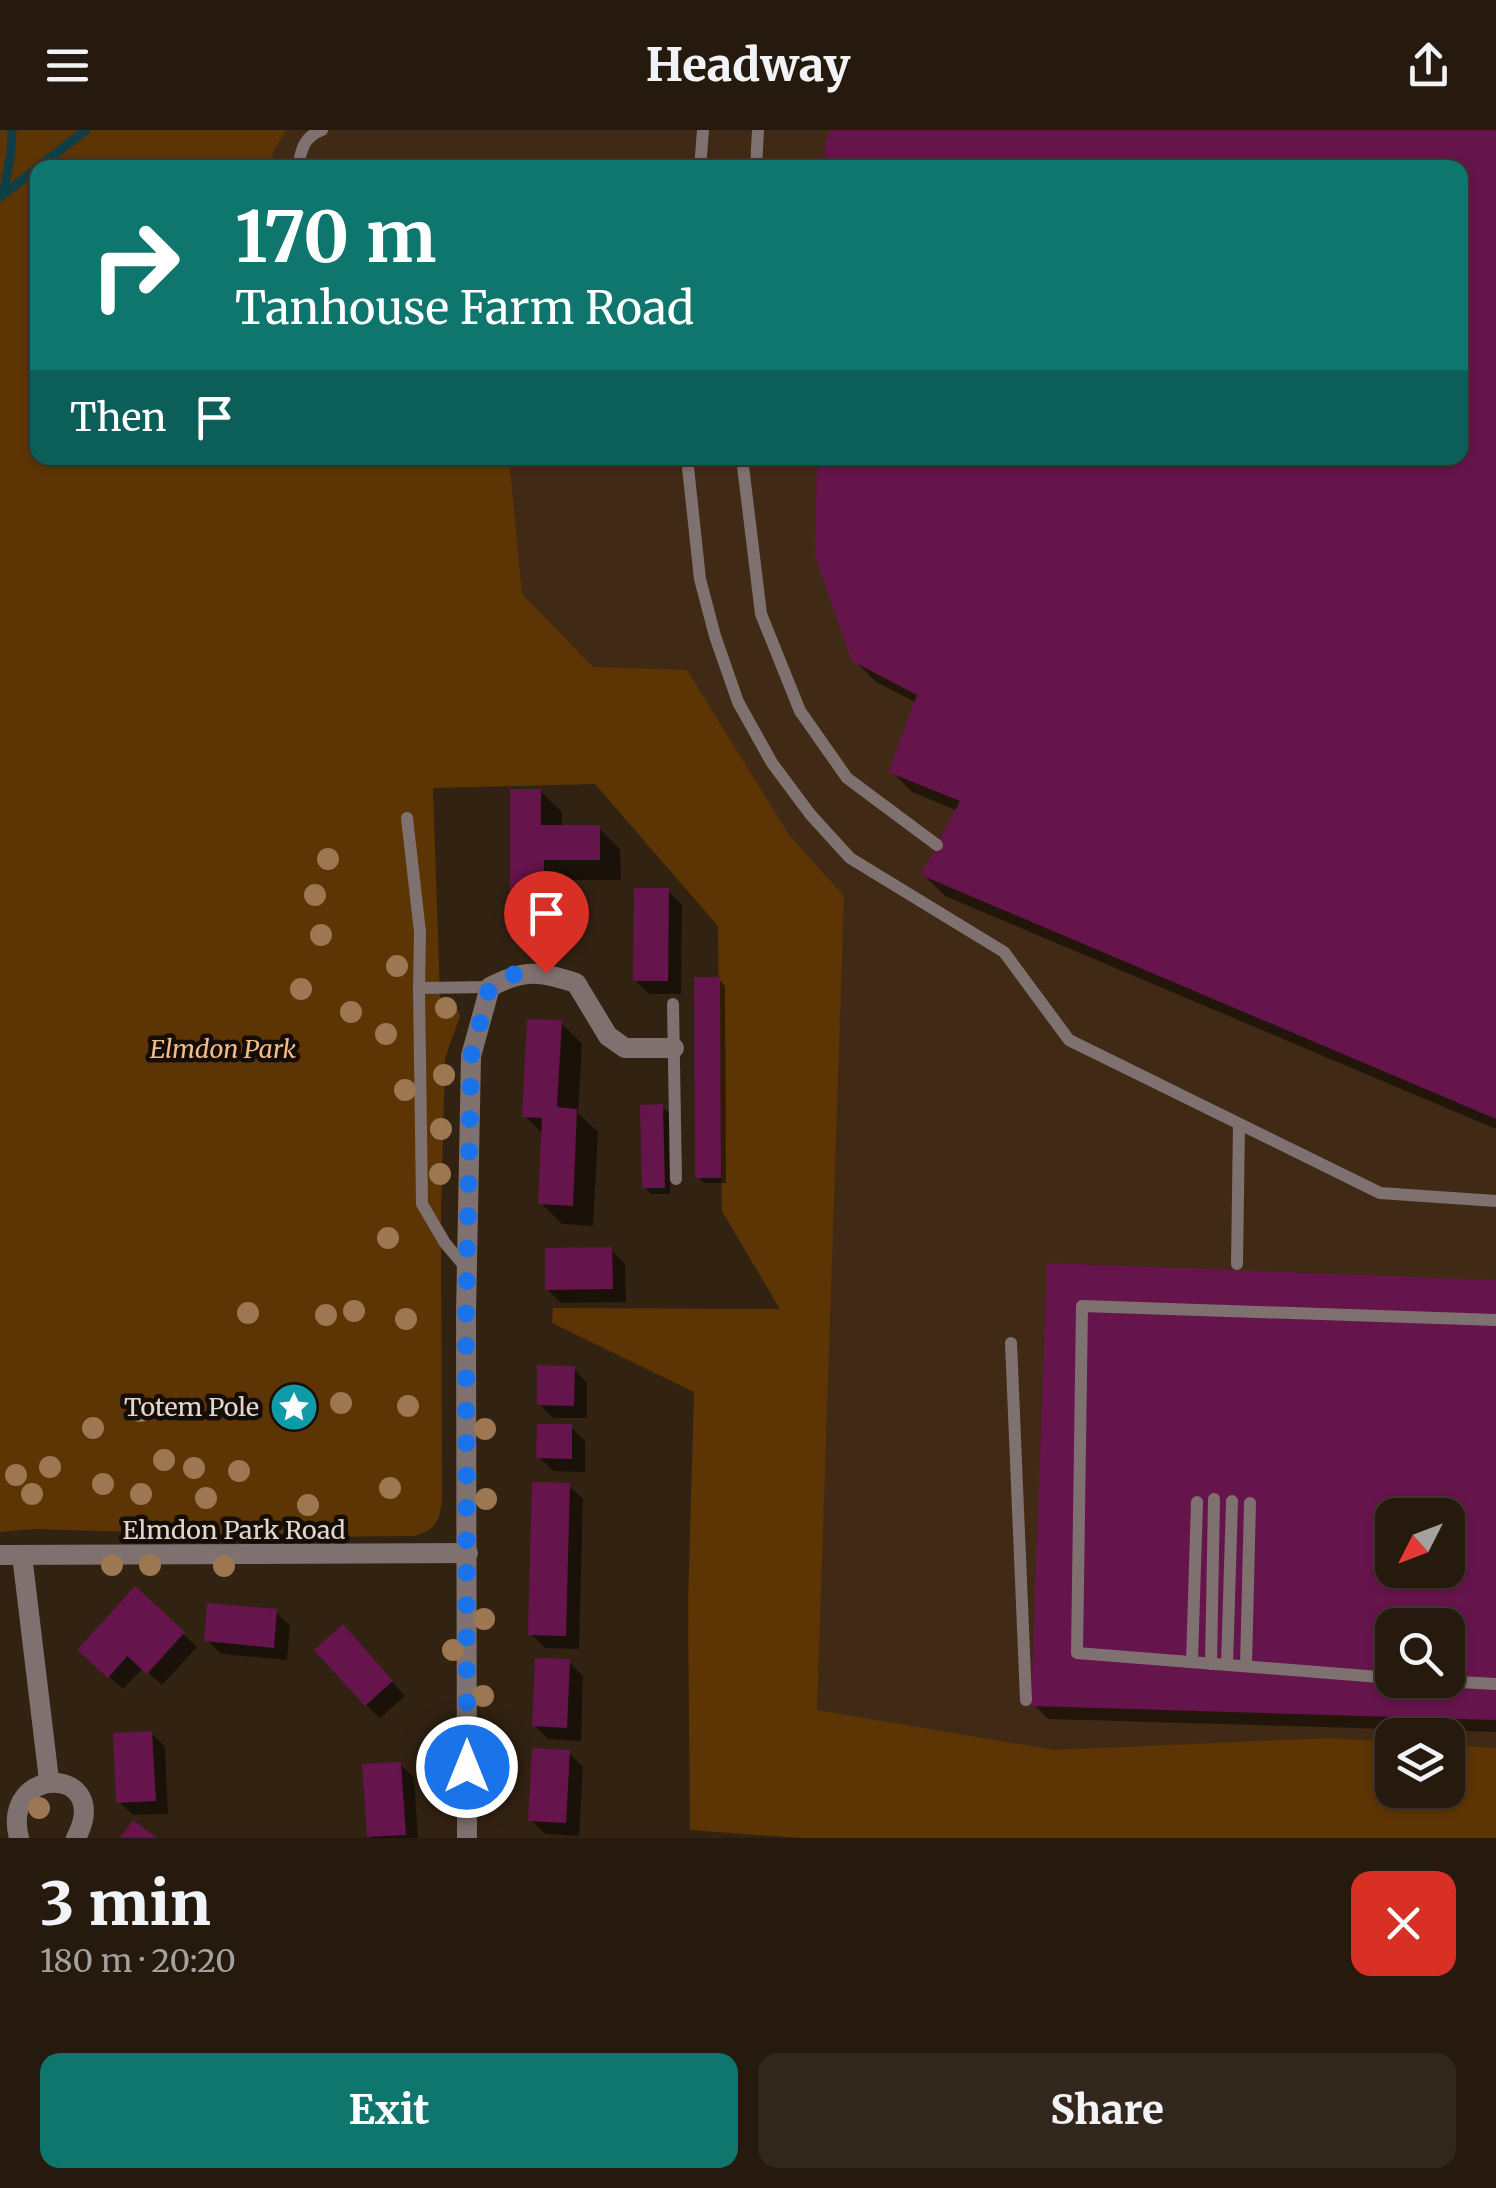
<!DOCTYPE html>
<meta charset="utf-8">
<style>
:root{--surface:#261a0e;--page:#32271c;--text:#f1f3f6;--muted:#a4a19e;--line:#42382e;--accent:#0f766e}
body{margin:0;font-family:Merriweather,serif;background:var(--page);color:var(--text);height:100vh;display:flex;flex-direction:column;font-size:38px;white-space:nowrap}
*{box-sizing:border-box;margin:0}
p{font-size:32px;color:var(--muted)}
.icon{flex:none;width:55px;height:55px;fill:none;stroke:currentColor;stroke-width:2;stroke-linecap:round;stroke-linejoin:round}
.map{position:relative;height:1708px;overflow:hidden}
.drawer{display:flex;flex-direction:column;background:var(--surface);flex:1}
.drawer>*{flex:none}
.guide{position:absolute;left:30px;top:30px;width:1438px;height:305px;border-radius:20px;box-shadow:0 2px 8px #0004,0 0 0 2px var(--line);background:#0f766e;color:#fff;overflow:hidden}
.needle{width:65px;rotate:228deg}
.tools{position:absolute;left:1375px;top:1368px;display:grid;gap:20px}
.tools a{display:grid;place-items:center;width:90px;height:90px;border-radius:20px;background:var(--surface);box-shadow:0 2px 8px #0004,0 0 0 2px var(--line);font-size:50px}
.pin{position:absolute;display:grid;place-items:center;width:85px;height:85px;color:#fff;margin:-102px -42px;border-radius:50% 50% 50% 0;rotate:-45deg;box-shadow:0 0 10px #0007}
.pin .icon{rotate:45deg}
.me{position:absolute;width:110px;margin:-55px;rotate:0deg;stroke-linejoin:round;filter:drop-shadow(0 0 8px #0008)}
.turn{display:flex;align-items:center;gap:35px;height:210px;padding:0 40px;font-size:45px}
.turn .icon{width:130px;height:130px;stroke-width:2.5}
.turn b{display:block;font-size:70px;line-height:85px}
.then{display:flex;align-items:center;height:95px;padding:0 40px;background:#0003;gap:20px;font-size:38px}
.round{display:grid;place-items:center;flex:none;width:105px;height:105px;border-radius:20px;background:var(--page)}
.head{display:flex;align-items:center;justify-content:space-between;height:170px;padding:0 40px}
h1{font-size:60px;font-weight:800;line-height:75px}
.primary-button{display:flex;gap:20px;margin-top:auto;padding:20px 40px}
.primary-button a{flex:1;height:115px;border-radius:20px;background:var(--accent);color:#fff;font-size:40px;font-weight:800;line-height:115px;text-align:center}
.primary-button a+a{background:var(--page);color:var(--text)}
header{display:flex;justify-content:space-between;align-items:center;height:130px;padding:0 40px;background:var(--surface);font-size:45px;font-weight:800}
.map>svg:first-child{display:block}
</style>
<header><svg class="icon" aria-label="menu" viewBox="0 0 24 24"><path d="M4 6h16M4 12h16M4 18h16"/></svg>Headway<svg class="icon" aria-label="share" viewBox="0 0 24 24"><path d="M12 15V3M7 8l5-5 5 5M5 13v7h14v-7"/></svg></header>
<div class="map">
<svg width="1496" height="1708" viewBox="0 0 1496 1708">
<rect width="100%" height="100%" fill="#322212"/>
<path fill="#402a15" fill-rule="evenodd" d="M58,0H1496V1708H948L711,1687L758,1198L737,1180H780L722,1081L718,796L595,654L433,656L448,328H1460V38H87ZM1392,1385H1448V1440H1392ZM1392,1495H1448V1550H1392ZM1392,1605H1448V1660H1392Z"/>
<path fill="#5d3504" d="M0,0H286L273,22L271,37L38,38V328H509L522,464L593,537L687,540L789,705L844,766L817,1580L1054,1620L1327,1608L1392,1612V1660H1448V1615L1496,1618V1708H800L690,1700L688,1476L694,1262L552,1193L553,1178L780,1179L722,1081L718,796L595,654L433,658L440,868L453,870L460,886L445,928L441,1083L442,1369C440,1391 436,1399 415,1406L306,1407L35,1399L0,1402Z"/>
<g fill="#0007" fill-rule="evenodd">
<path d="M833,0H1496V999L945,766L924,745L958,681L912,662L891,641L917,573L876,552L854,530L818,425L820,328H1460V38Z"/>
<path d="M540,661L562,682V698H599L620,719L621,750H564V783H534L513,762Z"/>
<path d="M668,761L682,775L681,864H649L635,850Z"/>
<path d="M719,849L725,856L726,1053H704L698,1047Z"/>
<path d="M561,893L582,914L578,983L598,1002L593,1096L562,1094L541,1073L544,1005L525,986Z"/>
<path d="M662,977L669,983L670,1064H651L645,1057Z"/>
<path d="M611,1120L625,1134L626,1172L561,1173L547,1159Z"/>
<path d="M1496,1153V1602L1048,1589L1034,1575ZM1392,1385H1448V1440H1392ZM1392,1495H1448V1550H1392Z"/>
<path d="M574,1239L587,1253V1288H553L539,1274Z"/>
<path d="M571,1297L585,1311V1342L553,1341L539,1327Z"/>
<path d="M569,1356L583,1369L579,1519L545,1518L531,1504Z"/>
<path d="M276,1482L290,1496L287,1530L221,1524L207,1510Z"/>
<path d="M183,1504L197,1517L162,1555L143,1538L123,1559L94,1533Z"/>
<path d="M356,1512L405,1566L380,1588L366,1575Z"/>
<path d="M569,1532L583,1546L581,1611L548,1609L534,1595Z"/>
<path d="M151,1603L165,1617L168,1684L133,1685L119,1672Z"/>
<path d="M569,1623L583,1637L579,1706L545,1704L531,1690Z"/>
<path d="M400,1634L414,1648L418,1708H371L369,1706Z"/>
</g>
<g fill="none" stroke-linecap="round" stroke-linejoin="round">
<g stroke="#0e3f47" stroke-width="9">
<path d="M4,61L11,22L12,0"/>
<path d="M0,67L86,0"/>
</g>
</g>
<g fill="#66144c" fill-rule="evenodd">
<path d="M830,0H1496V989L921,745L960,671L888,642L917,565L852,531L815,426L817,328H1460V38H824L825,13Z"/>
<path d="M510,659H541V695H600V730H544V763H510Z"/>
<path d="M634,758H669L668,851H633Z"/>
<path d="M694,847H720L721,1048H695Z"/>
<path d="M527,889L562,890L557,977L577,979L573,1076L538,1074L542,988L522,987Z"/>
<path d="M663,974L665,1058H642L640,975Z"/>
<path d="M612,1117L613,1159L545,1160V1118Z"/>
<path d="M1047,1133L1496,1150V1590L1031,1576ZM1392,1385H1448V1440H1392ZM1392,1495H1448V1550H1392Z"/>
<path d="M537,1235L575,1236L574,1276L537,1275Z"/>
<path d="M537,1294H572V1329L536,1328Z"/>
<path d="M532,1352L570,1353L566,1506L528,1505Z"/>
<path d="M135,1456L185,1502L147,1544L127,1526L108,1548L77,1520Z"/>
<path d="M207,1473L277,1479L274,1518L204,1511Z"/>
<path d="M343,1494L393,1551L365,1576L314,1520Z"/>
<path d="M535,1528L570,1529L567,1598L532,1596Z"/>
<path d="M152,1601L156,1671L116,1673L113,1603Z"/>
<path d="M532,1618L570,1620L566,1693L528,1691Z"/>
<path d="M401,1632L406,1705L367,1707L362,1634Z"/>
<path d="M133,1690L157,1708H120Z"/>
</g>
<g fill="none" stroke-linecap="round" stroke-linejoin="round">
<g stroke="#7e716f" stroke-width="12">
<path d="M298,38C301,19 304,7 322,0"/>
<path d="M700,38L703,0"/>
<path d="M756,38L758,0"/>
<path d="M687,328L700,449L715,506L738,572L772,633L810,684L850,728L1004,822L1069,910L1380,1063L1496,1071"/>
<path d="M742,328L761,484L800,581L847,648L937,715"/>
<path d="M407,688L420,802L419,858"/>
<path d="M673,874L676,1049"/>
<path d="M1237,1134L1239,994"/>
<path d="M466,1138L445,1113L422,1074L419,858L490,857"/>
<path d="M1011,1213L1026,1570"/>
<path d="M1192,1532L1197,1372"/>
<path d="M1211,1534L1214,1369"/>
<path d="M1227,1535L1232,1371"/>
<path d="M1246,1536L1250,1373"/>
<path d="M1392,1548L1077,1523L1082,1176L1496,1190"/>
<path d="M1423,1550L1496,1554"/>
</g>
<g stroke="#7e716f" stroke-width="20">
<path d="M0,1425L468,1423"/>
<path d="M22,1425L49,1650"/>
<path d="M19,1708C0,1633 114,1636 76,1708"/>
<path d="M467,1708L466,1184L471,926L490,857C524,839 540,841 576,853L608,906L625,918H674"/>
</g>
</g>
<g fill="#9d7652">
<circle cx="328" cy="729" r="11"/>
<circle cx="315" cy="765" r="11"/>
<circle cx="321" cy="805" r="11"/>
<circle cx="397" cy="836" r="11"/>
<circle cx="301" cy="859" r="11"/>
<circle cx="446" cy="878" r="11"/>
<circle cx="351" cy="882" r="11"/>
<circle cx="386" cy="904" r="11"/>
<circle cx="444" cy="945" r="11"/>
<circle cx="405" cy="960" r="11"/>
<circle cx="441" cy="999" r="11"/>
<circle cx="440" cy="1044" r="11"/>
<circle cx="388" cy="1108" r="11"/>
<circle cx="354" cy="1181" r="11"/>
<circle cx="248" cy="1183" r="11"/>
<circle cx="326" cy="1185" r="11"/>
<circle cx="406" cy="1189" r="11"/>
<circle cx="341" cy="1273" r="11"/>
<circle cx="408" cy="1276" r="11"/>
<circle cx="140" cy="1281" r="11"/>
<circle cx="93" cy="1298" r="11"/>
<circle cx="485" cy="1299" r="11"/>
<circle cx="164" cy="1330" r="11"/>
<circle cx="50" cy="1337" r="11"/>
<circle cx="194" cy="1338" r="11"/>
<circle cx="239" cy="1341" r="11"/>
<circle cx="16" cy="1345" r="11"/>
<circle cx="103" cy="1354" r="11"/>
<circle cx="390" cy="1358" r="11"/>
<circle cx="32" cy="1364" r="11"/>
<circle cx="141" cy="1364" r="11"/>
<circle cx="206" cy="1368" r="11"/>
<circle cx="486" cy="1369" r="11"/>
<circle cx="308" cy="1375" r="11"/>
<circle cx="112" cy="1435" r="11"/>
<circle cx="150" cy="1435" r="11"/>
<circle cx="224" cy="1436" r="11"/>
<circle cx="484" cy="1489" r="11"/>
<circle cx="453" cy="1520" r="11"/>
<circle cx="483" cy="1566" r="11"/>
<circle cx="485" cy="1657" r="11"/>
<circle cx="39" cy="1678" r="11"/>
</g>
<g fill="none" stroke-linecap="round" stroke-linejoin="round">
<path stroke="#1a73e8" stroke-width="18" stroke-dasharray="0 32.4" d="M467,1637L466,1184L471,926L490,856L515,844L546,843"/>
</g>
<defs>
<g id="sight-disc" transform="scale(2.5)"><circle r="9.5" fill="#0f9aa8" stroke="#150d07"/><path d="M0-6L1.8-2.2L6-1.7L2.9 1.2L3.7 5.4L0 3.3L-3.7 5.4L-2.9 1.2L-6-1.7L-1.8-2.2Z" fill="#fff"/></g>
</defs>
<g fill-rule="evenodd">
<use href="#sight-disc" x="294" y="1277"/>
</g>
<g text-anchor="middle" dominant-baseline="central" stroke-width="9" stroke-linejoin="round" paint-order="stroke">
<g font-size="25" font-style="italic" fill="#f4bb86" stroke="#150d07">
<text x="223" y="919">Elmdon Park</text>
</g>
<g font-size="25" fill="#e2d6cd" stroke="#150d07" text-anchor="end">
<text x="259" y="1277">Totem Pole</text>
</g>
<g font-size="25" fill="#e2d6cd" stroke="#150d07">
<text x="234" y="1400">Elmdon Park Road</text>
</g>
</g>
</svg>
<div class="tools">
<a><svg class="needle" viewBox="-14 -14 28 28"><path d="M0-13l5 13h-10z" fill="#e53935"/><path d="M0 13l5-13h-10z" fill="#a4a19e"/></svg></a>
<a><svg class="icon" aria-label="search" viewBox="0 0 24 24"><circle cx="10" cy="10" r="6"/><path d="M15 15l6 6"/></svg></a>
<a><svg class="icon" aria-label="layers" viewBox="0 0 24 24"><path d="M12 4l9 5-9 5-9-5zM3 14l9 5 9-5"/></svg></a>
</div>
<div class="pin" style="left:546px;top:843px;background:#d93025"><svg class="icon" aria-label="arrive" viewBox="0 0 24 24"><path d="M6 21V4h12l-3 4 3 4H6"/></svg></div>
<svg class="me" style="left:467px;top:1637px" viewBox="-20 -20 40 40"><circle r="17" fill="#1a73e8" stroke="#fff" stroke-width="3"/><path d="M0-11L8 9 0 5-8 9z" fill="#fff"/></svg>
<div class="guide">
<div class="turn"><svg class="icon" aria-label="right" viewBox="0 0 24 24"><path d="M7 20v-9h11M14 6l5 5-5 5"/></svg><div><b>170 m</b>Tanhouse Farm Road</div></div>
<div class="then">Then<svg class="icon" aria-label="arrive" viewBox="0 0 24 24"><path d="M6 21V4h12l-3 4 3 4H6"/></svg></div>
</div>
</div>
<section class="drawer">
<div class="head"><div><h1>3 min</h1><p>180 m · 20:20</p></div><a class="round" style="background:#d93025;color:#fff"><svg class="icon" aria-label="close" viewBox="0 0 24 24"><path d="M6 6l12 12M18 6L6 18"/></svg></a></div>
<div class="primary-button"><a>Exit</a><a>Share</a></div>
</section>
